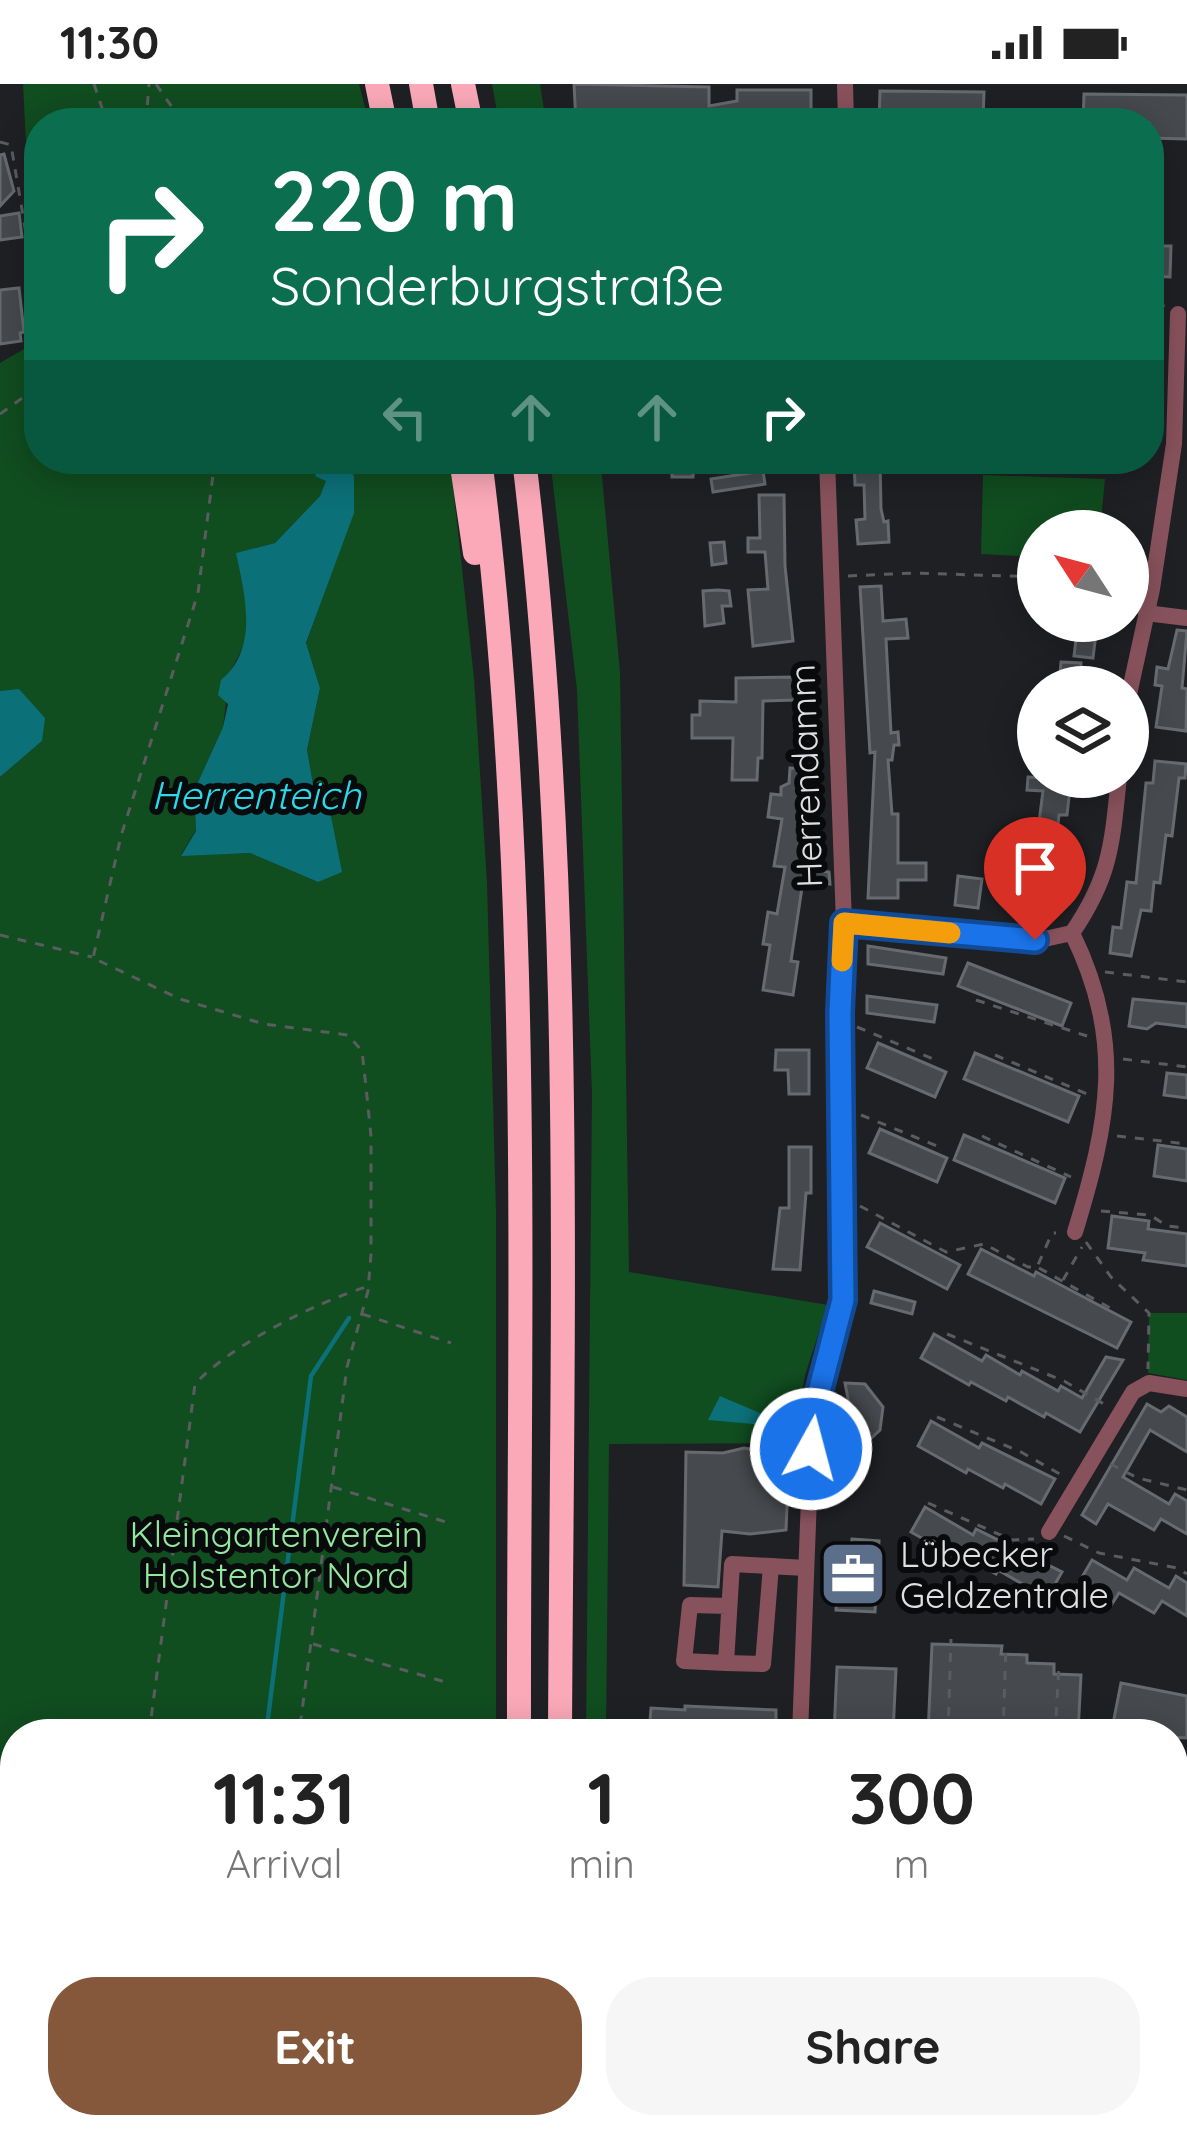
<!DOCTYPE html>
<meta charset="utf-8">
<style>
:root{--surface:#fff;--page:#f6f6f6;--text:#222;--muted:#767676;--accent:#85583b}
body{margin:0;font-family:Quicksand,sans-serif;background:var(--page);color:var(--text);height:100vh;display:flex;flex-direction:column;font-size:45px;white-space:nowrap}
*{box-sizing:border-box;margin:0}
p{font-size:39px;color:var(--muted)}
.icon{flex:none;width:66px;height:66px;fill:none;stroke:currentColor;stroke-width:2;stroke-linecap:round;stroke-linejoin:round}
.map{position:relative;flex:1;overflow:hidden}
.sheet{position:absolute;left:0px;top:1635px;width:1188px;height:420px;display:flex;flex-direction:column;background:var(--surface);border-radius:48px 48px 0 0;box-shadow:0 6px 30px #0003}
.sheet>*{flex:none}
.banner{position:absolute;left:24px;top:24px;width:1140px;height:366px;border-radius:48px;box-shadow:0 6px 30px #0003;background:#0b6e4f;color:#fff;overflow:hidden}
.needle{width:78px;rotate:306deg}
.tools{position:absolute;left:1017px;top:426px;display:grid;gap:24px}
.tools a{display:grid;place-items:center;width:132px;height:132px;border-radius:50%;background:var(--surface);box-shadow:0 6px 30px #0003;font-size:60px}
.pin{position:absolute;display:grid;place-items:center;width:102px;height:102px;color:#fff;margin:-123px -51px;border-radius:50% 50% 50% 0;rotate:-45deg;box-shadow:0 0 12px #0007}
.pin .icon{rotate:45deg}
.me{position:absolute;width:132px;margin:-66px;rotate:7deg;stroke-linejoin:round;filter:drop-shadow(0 0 9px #0008)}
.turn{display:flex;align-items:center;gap:42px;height:252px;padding:0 48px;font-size:54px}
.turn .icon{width:156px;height:156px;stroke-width:2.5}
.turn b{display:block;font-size:84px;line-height:102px}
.lanes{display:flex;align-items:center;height:114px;padding:0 48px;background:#0003;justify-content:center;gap:60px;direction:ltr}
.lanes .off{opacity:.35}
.eta{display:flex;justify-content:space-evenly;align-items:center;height:204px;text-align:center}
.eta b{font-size:72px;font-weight:700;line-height:84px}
.button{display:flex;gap:24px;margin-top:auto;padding:24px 48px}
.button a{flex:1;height:138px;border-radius:48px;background:var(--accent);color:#fff;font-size:48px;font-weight:700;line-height:138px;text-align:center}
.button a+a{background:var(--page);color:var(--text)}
.status{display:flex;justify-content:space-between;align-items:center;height:84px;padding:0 60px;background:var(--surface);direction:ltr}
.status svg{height:33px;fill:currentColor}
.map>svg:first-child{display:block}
</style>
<div class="status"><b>11:30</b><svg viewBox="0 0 49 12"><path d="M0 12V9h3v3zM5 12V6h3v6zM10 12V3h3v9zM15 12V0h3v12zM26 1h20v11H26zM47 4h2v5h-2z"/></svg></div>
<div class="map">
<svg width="1187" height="2055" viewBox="0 0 1187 2055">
<rect width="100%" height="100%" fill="#1e2024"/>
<g fill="#104d1f">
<path d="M23,0H359L369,39H39V375H323L327,397L320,412L275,459L237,469L247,521L245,560L230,588L223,643L194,707L196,746L181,771L250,769L318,798L327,712L313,701L307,666L320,604L306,560L353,429L354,392L342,375H450L474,594L487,798L496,1127V1650H15V2040H495V2055H0V693L42,657L19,606L0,607V279L36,258Z"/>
<path d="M492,0H540L546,39H499Z"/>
<path d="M550,375H599L602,392L620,588L629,1188L828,1221L805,1291L793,1359L609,1360L606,1650H586L592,1010L577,606Z"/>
<path d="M983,391L1105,395L1100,447H1038V473L981,470Z"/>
<path d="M1149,1229H1187V1296L1148,1289Z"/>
</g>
<g fill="#0c7079">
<path d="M323,375H342L354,392V429L306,559L320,604L307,666L313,700L327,712L342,788L318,798L250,769L181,772L196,747L194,707L223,643L228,620L218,611L221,596C259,565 245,511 236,469L275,459L320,412L326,397L315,392Z"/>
<path d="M19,605L45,634L42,657L0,693V607Z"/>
<path d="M720,1312L767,1332L770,1336L765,1341L708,1336Z"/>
</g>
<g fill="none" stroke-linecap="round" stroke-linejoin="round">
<g stroke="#0c7079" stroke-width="4.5">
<path d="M266,1650L311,1292L349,1234"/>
<path d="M215,2055L216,2040"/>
</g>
</g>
<g fill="#46494d" stroke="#676a6e" stroke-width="3">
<path d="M574,0L709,3V22L737,17V6H811V39H787V31L760,32V39H670V28L627,29V39H576Z"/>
<path d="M880,7L984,8L983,35L906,34V39H879Z"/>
<path d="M1084,10L1187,11V55L1149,54V39H1083Z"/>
<path d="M4,70L14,107L0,122V71Z"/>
<path d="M19,129L22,153L0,156V132Z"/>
<path d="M1149,162H1171L1170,193L1149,192Z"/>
<path d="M19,204L24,248L20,249L21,257L0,260V206Z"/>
<path d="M672,375H694L693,393H672Z"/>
<path d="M854,375H880L881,425L884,438L888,437L889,458L858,460L856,436L865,435L864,401H855Z"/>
<path d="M763,387L765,400L713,408L711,395Z"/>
<path d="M759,411H784L785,482L793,557L753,562L748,506L768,505L765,468H748V454H760Z"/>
<path d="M724,458L726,479L712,481L710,459Z"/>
<path d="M881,502L883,537L906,535L908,554L886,555L891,649L898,648L899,661H894L892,676H888L892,730H898V779H926V796H898V814H868L875,668L870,669L860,503Z"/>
<path d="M718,506L729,507L731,522H722L724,539L705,542L703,507Z"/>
<path d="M1177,546L1187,547L1182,604L1187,605L1186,647L1156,643L1162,602L1155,601L1157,583L1168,585Z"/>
<path d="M1077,547L1096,549L1093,574L1074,572Z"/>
<path d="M1061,578L1081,579L1080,603L1059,602Z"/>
<path d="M795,593V616L763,617L762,674H758L757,696H732L733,654H692V631H700V617L736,618V594Z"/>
<path d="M1155,677L1186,680L1185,694H1179L1172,752L1166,751L1160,799L1154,798L1151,827L1141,826L1131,872L1110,869L1113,843L1121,844L1127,798L1136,799L1146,699H1153Z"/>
<path d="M790,684L812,685L806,785L829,788L830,800L803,797L791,877L798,878L793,911L763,906L770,861L763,860L768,828L777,830L785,783L774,782L782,735L768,733L771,710L781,711V703L789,699Z"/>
<path d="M1028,693L1071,696L1067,731H1059L1053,787L1033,785L1043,707L1027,706Z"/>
<path d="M1012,790L1043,794L1039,829L1008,825Z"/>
<path d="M958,792L982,795L978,824L955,821Z"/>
<path d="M868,862L946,874L943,890L868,880Z"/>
<path d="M968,879L1071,919L1062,942L958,902Z"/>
<path d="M867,912L937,921L934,938L867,929Z"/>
<path d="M1133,915L1187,920V943L1156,939L1147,945L1129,942Z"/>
<path d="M878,959L946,988L935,1013L867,984Z"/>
<path d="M776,966H809V1010H789L788,986H775Z"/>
<path d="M975,969L1079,1012L1068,1038L964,995Z"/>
<path d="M1167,989L1187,991V1014L1164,1011Z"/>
<path d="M880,1045L947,1074L937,1098L869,1069Z"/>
<path d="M964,1051L1065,1094L1055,1119L954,1076Z"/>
<path d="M1158,1061L1187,1065V1097L1154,1092Z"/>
<path d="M789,1063H811V1109H806L800,1186L773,1185L780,1124H789Z"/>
<path d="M1112,1132L1149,1137L1148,1145L1187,1150V1182L1143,1176L1145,1169L1108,1164Z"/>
<path d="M880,1139L960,1181L947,1205L867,1163Z"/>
<path d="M981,1165L1034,1192L1036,1188L1131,1238L1117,1264L968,1190Z"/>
<path d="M874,1207L915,1218L912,1230L871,1219Z"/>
<path d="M934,1250L982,1277L986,1271L1020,1291L1022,1287L1058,1307L1061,1302L1082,1314L1106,1273L1123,1276L1080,1348L1046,1329L1044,1333L1008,1313L1006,1317L971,1298L969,1301L921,1274Z"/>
<path d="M845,1299L865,1300L883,1323L880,1346L865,1360L844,1361L849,1320Z"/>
<path d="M1147,1320L1161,1328L1169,1322L1187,1333V1368L1150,1346L1123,1393L1169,1420L1175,1410L1187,1417V1450L1161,1435L1154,1446L1108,1420L1096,1440L1082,1431Z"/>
<path d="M931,1337L979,1364L982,1359L1055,1395L1041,1420L1005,1400L1003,1404L968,1385L966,1389L918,1362Z"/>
<path d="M744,1364L789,1372L793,1410L787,1423L786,1446L750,1450L722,1447L718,1503L684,1501L686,1368L723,1369Z"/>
<path d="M925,1423L973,1451L976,1445L1062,1488L1047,1514L998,1486L996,1490L961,1471L959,1475L911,1448Z"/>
<path d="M852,1455L879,1457L875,1528L836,1526L840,1462L851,1463Z"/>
<path d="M1092,1476L1127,1496L1134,1484L1169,1504L1176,1492L1187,1499V1532L1162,1517L1154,1529L1119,1509L1112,1520L1078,1500Z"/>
<path d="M932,1560L1002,1562L1001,1570L1027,1571V1579L1054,1580V1590L1081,1591L1078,1650L1063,1649V1641L1025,1639L1024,1650H928Z"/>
<path d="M837,1583L896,1585L893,1650H834Z"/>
<path d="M1121,1599L1187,1612V1654L1111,1650Z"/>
<path d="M685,1622L776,1626V1650H684V1640L650,1637L651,1624L685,1626Z"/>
<rect x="1173" y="1687" width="14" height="21"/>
<path d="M1173,1797L1187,1801V1823L1173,1819Z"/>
<path d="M1187,1915V1950L1173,1963V1928Z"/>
<path d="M618,2040H637L632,2055H613Z"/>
<path d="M718,2040L763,2052L762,2055H713Z"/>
<path d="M861,2040H888L879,2055H851Z"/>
<path d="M960,2040H972L981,2046L986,2040L1010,2055H951Z"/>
</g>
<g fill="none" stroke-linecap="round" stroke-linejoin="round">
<g stroke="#5b5c60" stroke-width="3" stroke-dasharray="9 9" stroke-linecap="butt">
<path d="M94,0L107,39"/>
<path d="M156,0L183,39"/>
<path d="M146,39L149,0"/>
<path d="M0,58L11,61L27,155"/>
<path d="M1149,203L1155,204L1164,223"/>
<path d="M0,330L39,302"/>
<path d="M215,375L198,509L121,752L93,874L180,915L264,940L348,951L362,967L366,1003L371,1052V1170L368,1207L347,1283L299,1650"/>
<path d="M848,492L914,489L1038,493"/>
<path d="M0,851L92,873"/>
<path d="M1105,888L1187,898"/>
<path d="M976,916L1087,952"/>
<path d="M857,943L933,975"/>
<path d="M995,971L1087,1010"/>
<path d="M1123,975L1187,983"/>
<path d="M861,1031L937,1062"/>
<path d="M982,1052L1071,1093"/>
<path d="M1117,1052L1187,1060"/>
<path d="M860,1122L946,1168L984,1160L1028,1183H1037L1052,1149H1056"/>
<path d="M1101,1127L1150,1131L1167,1142L1187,1144"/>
<path d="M1086,1158L1111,1193L1149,1229L1148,1285"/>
<path d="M1039,1184L1110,1224"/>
<path d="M1063,1196L1082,1163"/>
<path d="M362,1230L451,1259"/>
<path d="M947,1250L1064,1297L1104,1320"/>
<path d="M937,1333L1021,1368L1065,1393"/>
<path d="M1110,1380L1138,1394L1187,1406"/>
<path d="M333,1403L449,1439"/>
<path d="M928,1419L1012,1456L1034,1455"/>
<path d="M1064,1452L1099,1469L1177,1484L1187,1490"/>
<path d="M313,1560L449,1599"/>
<path d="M149,1650L195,1300C231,1261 315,1219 366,1203"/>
<path d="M948,1650L951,1555"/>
<path d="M1003,1650L1006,1561"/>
<path d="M1055,1650L1059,1581"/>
<path d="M1173,1683H1187"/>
<path d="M1173,1868L1187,1873"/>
<path d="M1173,1919L1187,1906"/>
<path d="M0,2054L4,2055"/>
<path d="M96,2055L98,2040"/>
<path d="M241,2055L242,2040"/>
<path d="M945,2055L954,2040"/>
</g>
<g stroke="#88525c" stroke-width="16">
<path d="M845,0L846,39"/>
<path d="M1146,529L1187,534"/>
<path d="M1128,615L1152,505L1174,360L1178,230"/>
<path d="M844,839L1035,857L1072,849"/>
<path d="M1072,849C1125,957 1109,1037 1075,1148"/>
<path d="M1072,849C1111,792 1112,760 1119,693"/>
<path d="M1049,1448L1133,1308L1149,1299L1187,1305"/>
<path d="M729,1522L690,1521L684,1577L726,1579L732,1480L806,1484"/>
<path d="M726,1579L763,1580L771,1482"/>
<path d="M800,1650L812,1335L843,1216L840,928L844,839L827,375"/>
<path d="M1173,1769L1187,1777"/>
<path d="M1014,2040L1063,2055"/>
<path d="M827,2055L834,2040"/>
<path d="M1180,2055L1187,2042"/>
</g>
<g stroke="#fba9b8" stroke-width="24">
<path d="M377,0L385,39"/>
<path d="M421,0L428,39"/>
<path d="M463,0L471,39"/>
<path d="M461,375L475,469"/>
<path d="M480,375C534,797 518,1226 519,1650"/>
<path d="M524,375C575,797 562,1226 560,1650"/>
<path d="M517,2055V2040"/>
<path d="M558,2055V2040"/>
</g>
</g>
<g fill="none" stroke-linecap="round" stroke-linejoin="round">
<g stroke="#114b97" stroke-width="30">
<path id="route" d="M811,1365L812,1335L843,1216L840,928L844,839L1035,856"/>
</g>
<use href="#route" stroke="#1a73e8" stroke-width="21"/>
<path stroke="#f59e0b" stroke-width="21" d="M842,877L844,839L950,849"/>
</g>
<defs>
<g id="office-square" transform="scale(3.45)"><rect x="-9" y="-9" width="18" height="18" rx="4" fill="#5c6f8a" stroke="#090a0b"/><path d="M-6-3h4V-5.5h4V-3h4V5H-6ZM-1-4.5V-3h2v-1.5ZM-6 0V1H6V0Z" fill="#fff"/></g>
</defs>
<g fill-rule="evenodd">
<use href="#office-square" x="853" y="1490"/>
</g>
<g text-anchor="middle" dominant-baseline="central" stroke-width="12" stroke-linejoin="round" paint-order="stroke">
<g font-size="36" fill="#dedfe2" stroke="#090a0b">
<text transform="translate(805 692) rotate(-92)">Herrendamm</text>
</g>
<g font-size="36" fill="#92e99e" stroke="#090a0b">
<text x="276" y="1449">Kleingartenverein<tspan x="276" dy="41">Holstentor Nord</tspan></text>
</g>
<g font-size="36" fill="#dedfe2" stroke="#090a0b" text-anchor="start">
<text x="900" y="1469">Lübecker<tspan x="900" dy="41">Geldzentrale</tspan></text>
</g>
<g font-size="39" font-style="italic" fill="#29daeb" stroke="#090a0b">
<text x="256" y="710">Herrenteich</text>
</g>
</g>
</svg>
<div class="tools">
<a><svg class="needle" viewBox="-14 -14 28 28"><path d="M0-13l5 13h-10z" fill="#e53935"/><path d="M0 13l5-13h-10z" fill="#767676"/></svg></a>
<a><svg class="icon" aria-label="layers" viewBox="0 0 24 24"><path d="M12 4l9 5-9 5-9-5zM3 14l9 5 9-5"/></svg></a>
</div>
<div class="pin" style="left:1035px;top:856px;background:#d93025"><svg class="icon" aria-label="arrive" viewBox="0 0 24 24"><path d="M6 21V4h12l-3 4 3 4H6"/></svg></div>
<svg class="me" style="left:811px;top:1365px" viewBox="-20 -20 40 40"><circle r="17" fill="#1a73e8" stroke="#fff" stroke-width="3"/><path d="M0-11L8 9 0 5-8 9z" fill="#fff"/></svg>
<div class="banner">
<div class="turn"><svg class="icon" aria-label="right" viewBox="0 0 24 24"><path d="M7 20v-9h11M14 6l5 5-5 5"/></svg><div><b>220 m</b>Sonderburgstraße</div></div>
<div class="lanes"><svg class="icon off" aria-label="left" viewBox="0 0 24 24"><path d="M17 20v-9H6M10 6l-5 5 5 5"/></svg><svg class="icon off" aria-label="ahead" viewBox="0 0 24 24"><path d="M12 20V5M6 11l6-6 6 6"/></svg><svg class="icon off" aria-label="ahead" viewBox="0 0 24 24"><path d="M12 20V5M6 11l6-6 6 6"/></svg><svg class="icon" aria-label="right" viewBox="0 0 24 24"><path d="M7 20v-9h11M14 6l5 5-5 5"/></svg></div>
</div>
<section class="sheet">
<div class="eta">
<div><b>11:31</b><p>Arrival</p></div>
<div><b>1</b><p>min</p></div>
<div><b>300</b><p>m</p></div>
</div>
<div class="button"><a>Exit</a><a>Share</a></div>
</section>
</div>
